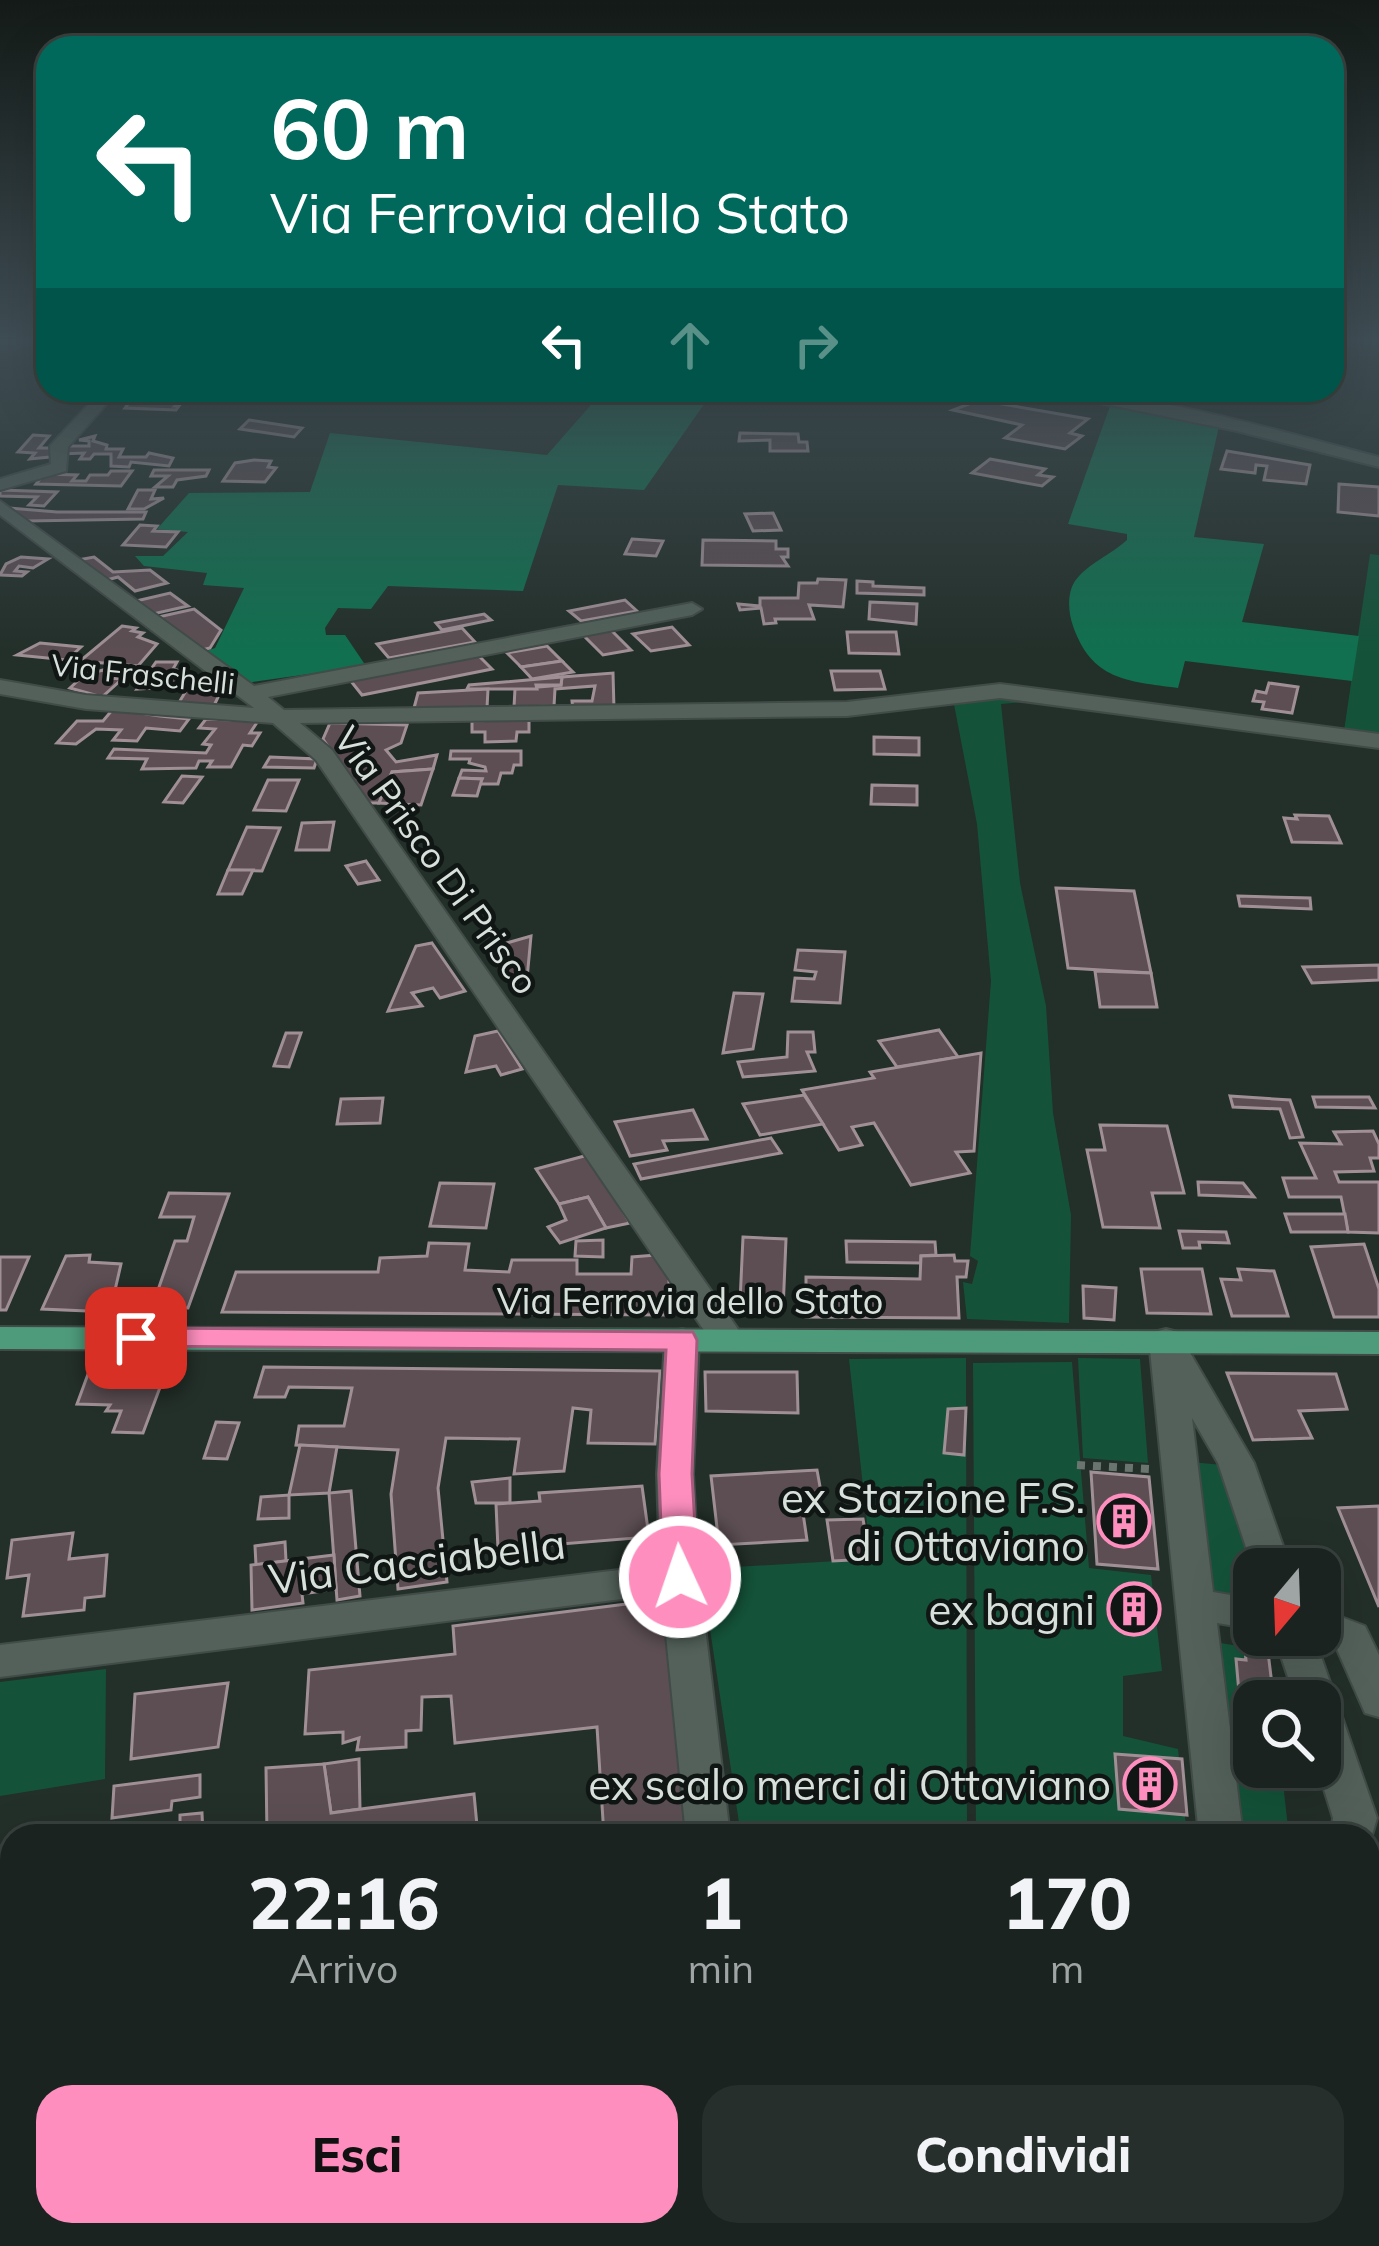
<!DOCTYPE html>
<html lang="it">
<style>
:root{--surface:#1a231f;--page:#272f2c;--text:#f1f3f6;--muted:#9fa4a4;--line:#38403d;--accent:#fd8ebe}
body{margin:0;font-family:Mulish,sans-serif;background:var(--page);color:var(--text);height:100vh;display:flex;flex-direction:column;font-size:45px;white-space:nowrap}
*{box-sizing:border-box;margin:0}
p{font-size:39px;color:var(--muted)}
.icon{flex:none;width:66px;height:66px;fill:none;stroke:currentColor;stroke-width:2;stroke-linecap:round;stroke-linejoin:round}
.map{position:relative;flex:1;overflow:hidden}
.side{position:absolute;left:0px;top:1824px;width:1380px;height:423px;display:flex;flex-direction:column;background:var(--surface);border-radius:36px 36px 0 0;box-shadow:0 12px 48px #0002,0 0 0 3px var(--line)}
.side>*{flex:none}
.guide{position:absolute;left:36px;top:36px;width:1308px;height:366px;border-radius:36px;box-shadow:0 12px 48px #0002,0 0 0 3px var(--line);background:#00695c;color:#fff;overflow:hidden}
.needle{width:78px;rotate:199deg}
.controls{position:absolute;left:1233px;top:1548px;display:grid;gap:24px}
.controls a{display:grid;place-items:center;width:108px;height:108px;border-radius:24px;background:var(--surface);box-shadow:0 12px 48px #0002,0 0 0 3px var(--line);font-size:60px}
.pin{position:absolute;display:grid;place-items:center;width:102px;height:102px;color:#fff;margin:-51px;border-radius:24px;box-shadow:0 6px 18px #0006}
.me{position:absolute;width:132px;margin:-66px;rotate:357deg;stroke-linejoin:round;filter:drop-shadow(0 0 9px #0008)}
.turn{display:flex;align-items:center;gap:42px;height:252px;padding:0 36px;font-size:54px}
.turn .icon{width:156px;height:156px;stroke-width:2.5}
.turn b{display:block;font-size:84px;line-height:102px}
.lanes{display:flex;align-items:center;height:114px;padding:0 36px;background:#0003;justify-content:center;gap:60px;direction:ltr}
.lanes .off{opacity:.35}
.eta{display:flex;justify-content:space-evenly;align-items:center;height:204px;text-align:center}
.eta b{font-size:72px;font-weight:800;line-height:84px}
.primary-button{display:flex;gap:24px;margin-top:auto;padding:24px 36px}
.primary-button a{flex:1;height:138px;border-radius:36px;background:var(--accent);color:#111;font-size:48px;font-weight:800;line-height:138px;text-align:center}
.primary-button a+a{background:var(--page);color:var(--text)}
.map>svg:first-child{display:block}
</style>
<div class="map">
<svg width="1379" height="2246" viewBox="0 0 1379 2246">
<rect width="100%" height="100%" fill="#232f29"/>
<g fill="#14533a">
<path d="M1370,554L1379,555V736L1344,731Z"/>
<path d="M999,696L1034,701L1001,704L1020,883L1046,1006L1053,1113L1071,1215L1069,1323L967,1319L963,1282L972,1284L978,1261L970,1256L991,981L977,824L953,699Z"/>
<path d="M966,1358L967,1836H741L701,1569L871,1559L849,1359Z"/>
<path d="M1078,1358L1140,1359L1148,1463L1083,1458Z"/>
<path d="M1072,1362L1089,1568L1151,1575L1162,1671L1123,1676V1736L1178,1749L1187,1836H976L973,1363Z"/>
<path d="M1190,1462L1223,1465L1254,1569V1603L1209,1598Z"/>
<path d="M1208,1641L1245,1647L1246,1660H1236L1241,1714L1250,1715L1257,1780L1283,1783L1289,1836H1264L1225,1813Z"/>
<path d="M106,1669L105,1779L0,1796V1682Z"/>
<path d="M978,2235H1172L1196,2246H978Z"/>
</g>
<g fill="#10704f">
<path d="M604,390H714L644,490L558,485L523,591L388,586L371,609L338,608L325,628L326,635H345L366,666L245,683L203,652L215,648L244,588L203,585L207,573L144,566L135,556H163L188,532L157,529L189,493L310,492L330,433L547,455Z"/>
<path d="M1110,406L1219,426L1194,537L1264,544L1242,622L1359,636L1352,681L1185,661L1178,688C1126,681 1092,680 1073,626C1068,612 1067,593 1075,581C1087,564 1112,554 1127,540V534L1068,524Z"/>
</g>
<g fill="#5c4e53" stroke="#a09096" stroke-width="3">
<path d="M131,400L179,402L175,406H179L176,410L125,408Z"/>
<path d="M979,400L1088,419L1070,433L1082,436L1065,449L1005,438L1022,425L953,410Z"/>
<path d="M249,420L302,428L294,437L240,429Z"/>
<path d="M740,433L798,434L799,442H807L808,451H770V440L739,441Z"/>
<path d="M33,435L49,436L39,448H54L50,457L30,459L35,453L18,452Z"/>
<path d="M95,436L93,441L107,445L106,449H123L119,457H146L149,453L173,458L169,466L131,462L129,467L111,466V454H94L90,459H80L84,453L58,454L68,446H89V441L79,440Z"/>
<path d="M1227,451L1310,465L1306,484L1264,480L1267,466L1256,465L1255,473L1221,469Z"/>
<path d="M990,459L1045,469L1038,475L1053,477L1042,486L972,473Z"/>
<path d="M254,460L271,461L268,467L276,468L265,482L223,481L235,463Z"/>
<path d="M154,470H209L206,476L177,480L173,487H155L168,476H151Z"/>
<path d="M111,471H132L121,486L36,484L44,474L77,475L72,481H86L90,475H108Z"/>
<path d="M1339,484L1379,487V516L1338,512Z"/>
<path d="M0,490L57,492L44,506L29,505L37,497L0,496Z"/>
<path d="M138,490H155L151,499L164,498L144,509H128Z"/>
<path d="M9,508L57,512H146L143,519L27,521Z"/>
<path d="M773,513L781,530L753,531L745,514Z"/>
<path d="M140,525L157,526L153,531L178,532L166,547L123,545Z"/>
<path d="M632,539L663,541L656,556L625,554Z"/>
<path d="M703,540L776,541V549H788V557H782L788,566L702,565Z"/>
<path d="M21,557L48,559L33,568L19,566L15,571L27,572L22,576L0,575L6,564Z"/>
<path d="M94,557L113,572L150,570L167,583L135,591L118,577L103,581L78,560Z"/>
<path d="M818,579L846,580L843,607L809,605L814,619H775L776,623L764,624L761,608L740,610L738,604L760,606V598H798L799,583H817Z"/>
<path d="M857,581L873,582V586L924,588V595L857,593Z"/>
<path d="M170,593L188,606L153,614L136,601Z"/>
<path d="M625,600L637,611L581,621L569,611Z"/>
<path d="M870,602L917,604L916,624L869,619Z"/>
<path d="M194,609L221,630L210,648L198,651L158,617Z"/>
<path d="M484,614L491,620L442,630L436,623Z"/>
<path d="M122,626L136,628L132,631L143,633L138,637L157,644L138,666L80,661Z"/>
<path d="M672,627L689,645L651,651L633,634Z"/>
<path d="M462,628L475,642L389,658L377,644Z"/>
<path d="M611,630L631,650L603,655L583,635Z"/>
<path d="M847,632H896L899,654L849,653Z"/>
<path d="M40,643L81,647L67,660L17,655Z"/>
<path d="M547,646L562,661L521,667L507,653Z"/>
<path d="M478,655L492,669L362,695L350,680Z"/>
<path d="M562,661L573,672L532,679L521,667Z"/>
<path d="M156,662H177L173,669L195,675L189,686L137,689Z"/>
<path d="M103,670L109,678L122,679L102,697L70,688L84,675Z"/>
<path d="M831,671H880L885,689L835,690Z"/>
<path d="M613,673L614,709L573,710L572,701H592L595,686L555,689L554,706L514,707L515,689L561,685L562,677Z"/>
<path d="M562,677L561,685H536L537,689H467L469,685Z"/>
<path d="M1269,683L1298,687L1292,713L1262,709L1264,702L1253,701L1256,691L1266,693Z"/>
<path d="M189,686H204L202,693H220L212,710L175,709Z"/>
<path d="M488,689L487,708H414L418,693Z"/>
<path d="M113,709L160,716L189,719L180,731L146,728L137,741L113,740L121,730L96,729L76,744L57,743L77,721H103Z"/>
<path d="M206,719L258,721L250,733H260L252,746L243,745L231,767H208L212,761H199L196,768L142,769L147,759L108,758L114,749L206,753L211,745L203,744L215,729L199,728Z"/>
<path d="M529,719V732H517L516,741L485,742V732H472V721Z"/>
<path d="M330,723L407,725L401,743L386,750L396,762L437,755L433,769L392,772L379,803H367L323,739Z"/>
<path d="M874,737L919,738V755L874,754Z"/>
<path d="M451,751H521V765H514L512,773H501L498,784H479L482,779L459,778L462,770L486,771L485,767L469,763L470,759H450Z"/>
<path d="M270,757L317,759L314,768L264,767Z"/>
<path d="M433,769L421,805L379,803L392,772Z"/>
<path d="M182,776L202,777L183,803L164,802Z"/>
<path d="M459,778L482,779L477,796L453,795Z"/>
<path d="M268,780H299L286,811L254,810Z"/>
<path d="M872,785L917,786V805L871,804Z"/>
<path d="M1295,815L1329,816L1341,843L1292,842L1284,818L1297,819Z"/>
<path d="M334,822L329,850H296L302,823Z"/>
<path d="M247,827L280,828L262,871L228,870Z"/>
<path d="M366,861L379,880L358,884L346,866Z"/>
<path d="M228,870H253L242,894H218Z"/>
<path d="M1056,888L1134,891L1151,973L1068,968Z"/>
<path d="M1238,896L1310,898L1311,909L1240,906Z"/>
<path d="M531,936L527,979L511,982L494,961L504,958L496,946Z"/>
<path d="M432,943L465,991L440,998L433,988L412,993L422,1006L388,1011L416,946Z"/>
<path d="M798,950L845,952L840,1003L792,1001L795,978L814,979L816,972L795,970Z"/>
<path d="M1379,965V980L1312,983L1303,967Z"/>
<path d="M1095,971L1151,973L1157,1007H1100Z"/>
<path d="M734,993L763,994L753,1049L723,1053Z"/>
<path d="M939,1030L958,1057L897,1067L879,1041Z"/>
<path d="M498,1031L522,1069L501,1075L496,1066L466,1072L475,1036Z"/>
<path d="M788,1032H813L815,1052H807L815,1071L743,1077L738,1062L787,1057Z"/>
<path d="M286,1033H301L289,1067L274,1066Z"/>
<path d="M981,1053L974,1151L956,1152L970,1173L911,1185L874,1123L852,1127L862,1145L839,1150L802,1090L874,1078L870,1072Z"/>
<path d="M804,1095L823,1124L760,1135L743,1104Z"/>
<path d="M1230,1096L1290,1100L1303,1137L1290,1138L1280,1109L1233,1107Z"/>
<path d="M1313,1097H1369L1375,1108L1316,1107Z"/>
<path d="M383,1098L380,1123L337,1124L341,1099Z"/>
<path d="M693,1110L707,1139L663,1141L667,1150L630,1156L615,1122Z"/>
<path d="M1100,1125L1167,1126L1184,1193H1152L1160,1228L1103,1227L1087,1150H1105Z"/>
<path d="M1373,1131L1379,1144V1158H1370L1374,1171L1335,1172L1339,1182H1379V1233L1348,1232L1341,1197H1289L1283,1178H1316L1300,1143L1341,1144L1334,1132Z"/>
<path d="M771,1138L781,1153L641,1179L634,1164Z"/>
<path d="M588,1155L630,1223L606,1228L588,1197L559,1204L536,1169Z"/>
<path d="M1198,1182L1243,1183L1254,1197L1199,1195Z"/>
<path d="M440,1183L494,1184L486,1228L430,1226Z"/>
<path d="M169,1193L229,1194L188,1308H127L134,1289L158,1290L175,1241H187L194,1217H160Z"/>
<path d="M588,1197L606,1228L560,1243L548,1227L566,1220L559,1204Z"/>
<path d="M1285,1214H1345L1348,1232H1291Z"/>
<path d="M1179,1231L1226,1232L1229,1243L1199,1242L1200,1248H1183Z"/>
<path d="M743,1237L786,1239L783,1311L740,1302Z"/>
<path d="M603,1240V1257L575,1256L576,1241Z"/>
<path d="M846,1241L935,1242L936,1255L921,1256V1263L847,1262Z"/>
<path d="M429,1243L469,1244L465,1270L509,1272L512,1260H577V1274H631L632,1257L656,1255L669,1274V1315L222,1312L236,1272H378L380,1258L427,1256Z"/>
<path d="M1364,1244L1379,1289V1317H1334L1311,1247Z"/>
<path d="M90,1255L89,1262L121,1264L110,1312L42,1309L66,1256Z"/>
<path d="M954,1255L955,1261H968L966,1277H957L959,1318L806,1317V1277L920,1279L921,1256Z"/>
<path d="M0,1257H29L6,1310H0Z"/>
<path d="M1141,1269H1202L1211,1314L1147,1313Z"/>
<path d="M1238,1269L1274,1271L1288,1316H1232L1221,1279L1241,1280Z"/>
<path d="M1083,1286L1116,1288L1114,1320L1084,1318Z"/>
<path d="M91,1366H168L143,1433L113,1432L121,1411H106L110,1405L77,1404Z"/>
<path d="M264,1367L660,1371L655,1444L588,1443L591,1410L573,1408L564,1471L514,1474L519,1439L446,1438L438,1488L447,1582L398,1589L391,1494L398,1450L296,1445L299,1426H344L352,1388L289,1387L285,1397H255Z"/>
<path d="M705,1372H797L798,1413L706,1411Z"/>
<path d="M1227,1373L1336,1374L1347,1409L1299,1411L1312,1438L1253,1440Z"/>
<path d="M966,1408L964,1455L944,1453L948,1409Z"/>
<path d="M216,1422L239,1423L227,1459L204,1458Z"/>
<path d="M300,1445L337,1447L329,1493L289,1495Z"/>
<path d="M817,1470L821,1492L800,1493L807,1540L719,1545L711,1476Z"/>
<path d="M1091,1472L1149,1477L1158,1569L1097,1564Z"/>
<path d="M510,1478V1503H476L472,1482Z"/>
<path d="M642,1486L649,1537L498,1549L496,1504L540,1501L539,1493Z"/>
<path d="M351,1491L360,1596L337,1600L329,1493Z"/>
<path d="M289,1495V1518L258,1519L261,1497Z"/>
<path d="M1379,1506V1607L1338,1508Z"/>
<path d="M863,1519L870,1559L833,1561L827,1520Z"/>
<path d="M73,1533L69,1559L107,1555L104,1596L85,1598L84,1610L23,1616L29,1575L7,1578L12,1540Z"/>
<path d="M285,1542L286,1561L256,1565L255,1546Z"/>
<path d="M334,1555L336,1589L302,1594L303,1603L252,1610L251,1565Z"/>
<path d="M1320,1572H1325L1337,1608H1320Z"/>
<path d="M1123,1598L1145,1601V1620L1123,1617Z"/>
<path d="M666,1599L688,1836H604L597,1727L455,1743L451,1696L422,1697L421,1730L406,1731V1747L357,1750L359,1738L343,1743V1732L305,1734L309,1670L455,1654L453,1626Z"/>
<path d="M1244,1642L1267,1644L1274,1701H1254V1750L1250,1715H1241L1236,1659L1246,1660Z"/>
<path d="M228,1683L218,1747L131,1759L135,1694Z"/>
<path d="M1115,1754L1182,1759L1187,1815L1119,1809Z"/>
<path d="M359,1759L360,1809L331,1813L324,1764Z"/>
<path d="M324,1764L331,1813L474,1794L478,1836H267L266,1768Z"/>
<path d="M1256,1767H1281L1283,1783L1257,1780Z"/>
<path d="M200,1775V1797L172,1801L171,1810L112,1818L114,1786Z"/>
<path d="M202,1813L203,1836H180V1815Z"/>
<path d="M12,1874V1936L0,1937V1875Z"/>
<path d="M1368,1998L1379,1999V2140L1368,2139Z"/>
<path d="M12,2216V2235H232V2246H0V2218Z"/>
</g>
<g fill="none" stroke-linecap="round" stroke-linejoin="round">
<g stroke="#414b47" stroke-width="4">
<g id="minor">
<path d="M102,390H119L68,447L66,471L0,490V479L51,464L50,446Z"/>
<path d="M1037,390C1145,390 1274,430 1379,457V467L1237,431Z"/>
<path d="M0,501L254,686L692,603L702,609L692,615L268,697L284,710L847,702L1000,684L1379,734V748L1000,698L847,716L300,723L332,750L740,1332L745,1340L740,1348H716L316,760L273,723L86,709L0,694V680L86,695L254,708L0,515Z"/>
<path d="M682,1329L694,1332L699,1340L693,1474L699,1577L730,1836H686L662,1594L0,1677V1645L660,1565L657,1474L665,1340L670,1332Z"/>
<path d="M1166,1329L1178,1332L1254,1463L1291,1569L1254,1571L1218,1463L1192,1418L1213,1592L1254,1599V1629L1217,1623L1243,1836H1199L1149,1340L1154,1332Z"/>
<path d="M1320,1609L1365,1626L1379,1655V1717L1365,1713L1336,1647L1315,1639L1377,1818L1368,1849V1836H1331L1333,1818L1317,1767L1320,1701H1296L1274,1635H1320Z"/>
<path d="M12,1943V1985L0,1986V1944Z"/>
<path d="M717,2235H769L770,2246H718Z"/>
<path d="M1245,2235H1297L1299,2246H1247Z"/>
</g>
</g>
<g stroke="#414b47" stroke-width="4">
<path id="major" d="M0,1327L1379,1332V1354L0,1349Z"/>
</g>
<path stroke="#6a756f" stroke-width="8" stroke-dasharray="8 8" stroke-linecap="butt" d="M1077,1465L1149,1469"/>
<use href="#minor" fill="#53615a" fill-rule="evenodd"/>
<use href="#major" fill="#4e9b7b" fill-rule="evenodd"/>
</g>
<linearGradient id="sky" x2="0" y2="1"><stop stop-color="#131a17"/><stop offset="0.52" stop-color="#3f4d54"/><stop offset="1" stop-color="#3f4d54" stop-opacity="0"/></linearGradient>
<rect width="1379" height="654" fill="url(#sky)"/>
<path fill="#fd8ebe" stroke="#a45c7c" stroke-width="3" d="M136,1328L693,1332L697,1340L692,1474L698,1577L693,1587L680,1591L668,1587L663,1577L659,1474L666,1350L126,1346L121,1338Z"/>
<defs>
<g id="building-ring" transform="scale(2.7)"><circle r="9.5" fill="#101613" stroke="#fd8ebe" stroke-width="1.5"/><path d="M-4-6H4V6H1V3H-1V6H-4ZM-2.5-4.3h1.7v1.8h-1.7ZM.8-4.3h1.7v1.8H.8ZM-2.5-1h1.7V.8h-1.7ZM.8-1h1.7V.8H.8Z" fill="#fd8ebe"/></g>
</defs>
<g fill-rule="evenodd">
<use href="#building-ring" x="1124" y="1521"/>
<use href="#building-ring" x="1134" y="1609"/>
<use href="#building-ring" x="1150" y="1784"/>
</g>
<g text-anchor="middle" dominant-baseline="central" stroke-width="9" stroke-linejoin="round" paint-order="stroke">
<g font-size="30" fill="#d8e0dc" stroke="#101613">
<text transform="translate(143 674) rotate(6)">Via Fraschelli</text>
</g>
<g font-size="36" fill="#d8e0dc" stroke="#101613">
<text transform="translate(437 860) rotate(54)">Via Prisco Di Prisco</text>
<text x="690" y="1300">Via Ferrovia dello Stato</text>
</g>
<g font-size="42" fill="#d8e0dc" stroke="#101613" text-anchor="end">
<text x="1085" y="1497">ex Stazione F.S.<tspan x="1085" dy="48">di Ottaviano</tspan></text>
<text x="1095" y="1609">ex bagni</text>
<text x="1111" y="1784">ex scalo merci di Ottaviano</text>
</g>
<g font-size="42" fill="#d8e0dc" stroke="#101613">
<text transform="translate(417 1561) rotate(-7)">Via Cacciabella</text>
</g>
</g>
</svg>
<div class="controls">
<a><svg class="needle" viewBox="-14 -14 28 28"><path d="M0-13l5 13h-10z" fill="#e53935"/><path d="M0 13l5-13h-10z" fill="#9fa4a4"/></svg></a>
<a><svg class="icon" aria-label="search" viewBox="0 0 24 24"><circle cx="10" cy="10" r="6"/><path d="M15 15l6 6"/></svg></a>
</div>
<div class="pin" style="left:136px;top:1338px;background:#d93025"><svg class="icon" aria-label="arrive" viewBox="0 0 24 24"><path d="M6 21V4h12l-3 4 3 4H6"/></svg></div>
<svg class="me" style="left:680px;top:1577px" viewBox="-20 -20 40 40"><circle r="17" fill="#fd8ebe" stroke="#fff" stroke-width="3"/><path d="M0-11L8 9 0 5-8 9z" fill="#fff"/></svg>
<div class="guide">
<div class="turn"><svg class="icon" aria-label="left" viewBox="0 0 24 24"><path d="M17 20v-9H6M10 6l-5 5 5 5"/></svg><div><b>60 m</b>Via Ferrovia dello Stato</div></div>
<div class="lanes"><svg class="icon" aria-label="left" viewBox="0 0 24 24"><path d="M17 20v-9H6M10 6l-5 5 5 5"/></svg><svg class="icon off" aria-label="ahead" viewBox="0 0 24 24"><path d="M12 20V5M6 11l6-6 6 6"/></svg><svg class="icon off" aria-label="right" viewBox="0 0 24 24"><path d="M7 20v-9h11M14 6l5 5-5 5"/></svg></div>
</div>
<section class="side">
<div class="eta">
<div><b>22:16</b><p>Arrivo</p></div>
<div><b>1</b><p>min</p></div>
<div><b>170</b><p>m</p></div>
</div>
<div class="primary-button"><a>Esci</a><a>Condividi</a></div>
</section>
</div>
